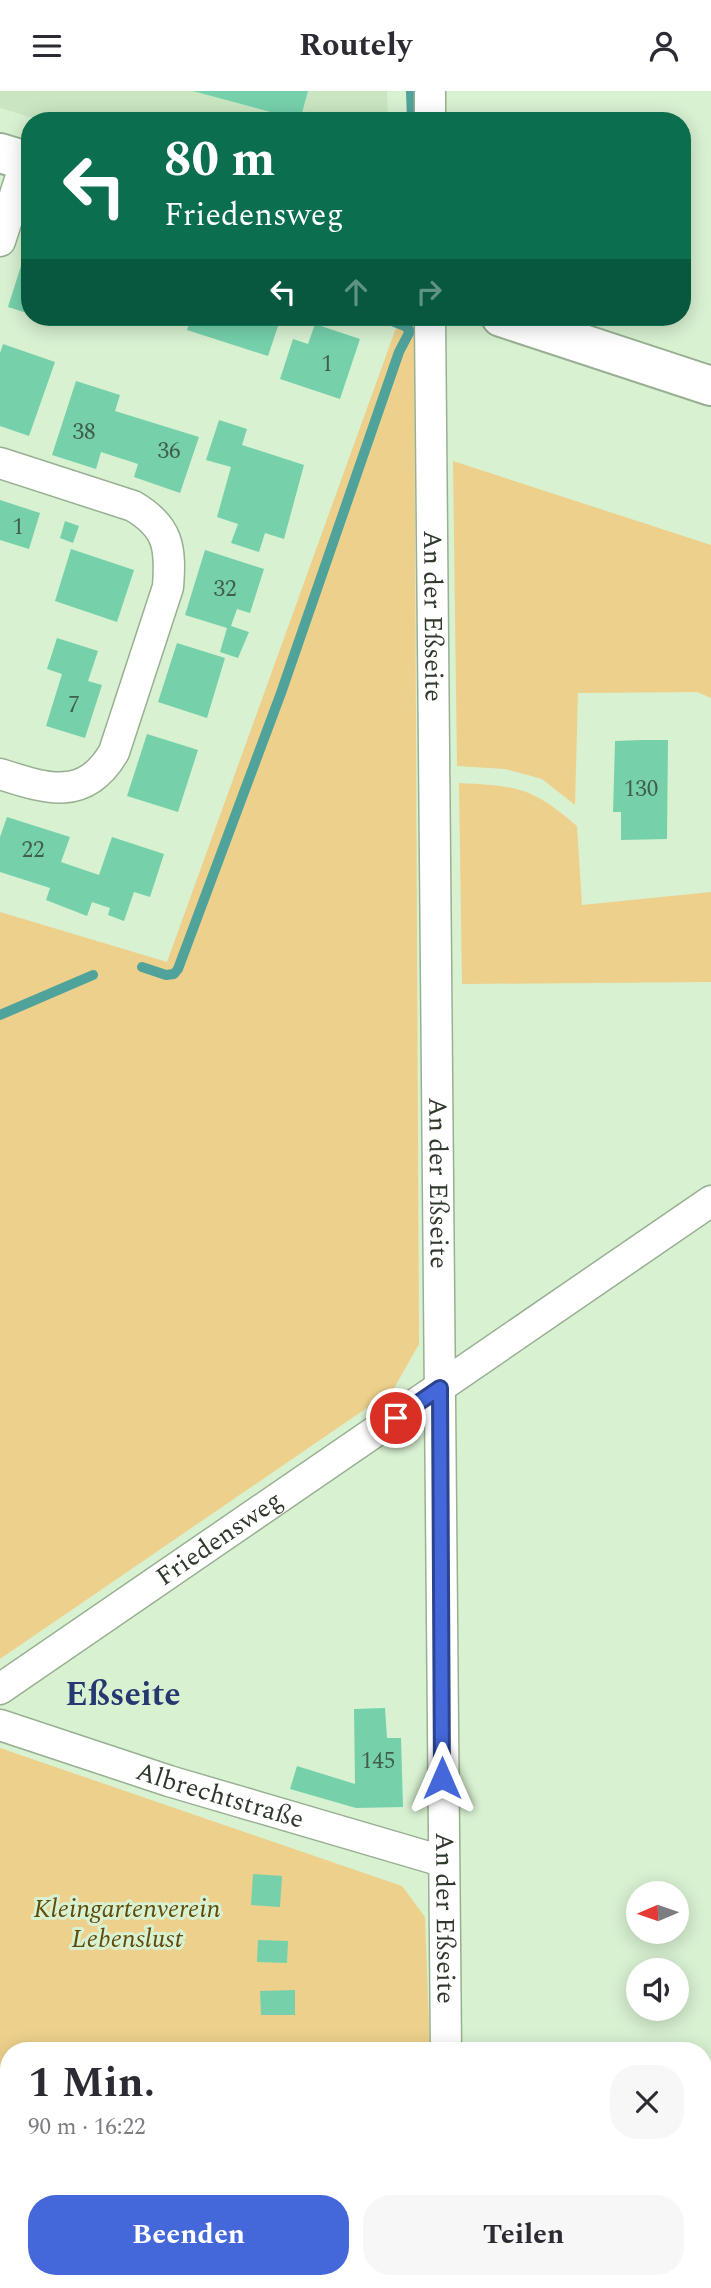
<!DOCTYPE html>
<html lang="de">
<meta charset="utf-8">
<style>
:root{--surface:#fff;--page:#f7f7f7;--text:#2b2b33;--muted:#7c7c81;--accent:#4468da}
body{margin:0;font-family:Spectral,serif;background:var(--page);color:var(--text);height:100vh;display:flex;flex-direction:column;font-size:26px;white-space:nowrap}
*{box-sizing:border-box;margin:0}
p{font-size:23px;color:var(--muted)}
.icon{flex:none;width:38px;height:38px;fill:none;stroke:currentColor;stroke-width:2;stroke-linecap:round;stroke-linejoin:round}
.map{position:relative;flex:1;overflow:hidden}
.details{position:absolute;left:0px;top:1951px;width:712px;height:247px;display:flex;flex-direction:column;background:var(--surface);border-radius:28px 28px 0 0;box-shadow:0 4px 18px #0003}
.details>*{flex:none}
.hud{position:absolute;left:21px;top:21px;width:670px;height:214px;border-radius:28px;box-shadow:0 4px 18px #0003;background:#0b6e4f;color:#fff;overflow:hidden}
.needle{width:46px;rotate:268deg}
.fabs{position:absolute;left:626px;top:1790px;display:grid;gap:14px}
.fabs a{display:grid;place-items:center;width:63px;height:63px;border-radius:50%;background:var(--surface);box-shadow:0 4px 18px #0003;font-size:35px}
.pin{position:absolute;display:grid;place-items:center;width:60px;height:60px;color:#fff;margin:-30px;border:4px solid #fff;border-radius:50%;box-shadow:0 2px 7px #0007}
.me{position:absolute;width:77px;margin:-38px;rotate:0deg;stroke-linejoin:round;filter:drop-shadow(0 0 5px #0008)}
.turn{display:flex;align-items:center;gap:24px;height:147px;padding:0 28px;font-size:32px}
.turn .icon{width:91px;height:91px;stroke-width:2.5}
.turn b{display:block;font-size:49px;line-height:60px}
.lanes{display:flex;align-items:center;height:66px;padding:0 28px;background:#0003;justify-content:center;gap:35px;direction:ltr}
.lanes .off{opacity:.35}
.round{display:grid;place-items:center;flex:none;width:74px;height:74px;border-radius:28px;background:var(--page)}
.summary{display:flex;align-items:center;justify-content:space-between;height:119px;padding:0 28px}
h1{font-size:42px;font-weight:700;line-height:52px}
.action{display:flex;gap:14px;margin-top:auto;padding:14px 28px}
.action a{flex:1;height:80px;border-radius:28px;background:var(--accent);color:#fff;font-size:28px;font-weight:700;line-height:80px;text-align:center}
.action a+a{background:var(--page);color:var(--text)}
header{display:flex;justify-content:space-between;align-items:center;height:91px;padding:0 28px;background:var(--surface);font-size:32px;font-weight:700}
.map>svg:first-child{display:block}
</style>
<header><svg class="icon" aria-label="menu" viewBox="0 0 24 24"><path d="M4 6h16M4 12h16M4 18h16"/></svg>Routely<svg class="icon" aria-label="person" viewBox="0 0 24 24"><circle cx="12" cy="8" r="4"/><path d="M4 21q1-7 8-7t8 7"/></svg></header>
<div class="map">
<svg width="711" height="2197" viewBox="0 0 711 2197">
<rect width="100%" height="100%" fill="#d8f1d1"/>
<path fill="#c9e6c1" d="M0,0H387L388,30H43L0,17Z"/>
<g fill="#edd08b">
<path d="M400,226L414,229L419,1253L393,1299L0,1568V821L167,871Z"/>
<path d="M453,370L711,454V607L697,601L578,602L575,714L542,688L505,678L457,675Z"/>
<path d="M459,692C517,695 532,696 577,735L582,814L711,801V891L462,893Z"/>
<path d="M0,1657L402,1795L425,1826L430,1960H9V2189H436L437,2197H0Z"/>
</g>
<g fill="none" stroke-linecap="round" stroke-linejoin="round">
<g stroke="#50a39b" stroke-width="10">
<path d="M411,0L412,30"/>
<path d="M142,876L166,884L174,883L178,878L281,602L399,261L410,240L405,235L382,226"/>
<path d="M0,924L93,884"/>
</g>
</g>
<g fill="#76d1ab">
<path d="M193,0H308L300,29Z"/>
<path d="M26,159L30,160V223L8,216Z"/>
<path d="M191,226H281L268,265L187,239Z"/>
<path d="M315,233L360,248L340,308L280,288L293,248L308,253Z"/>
<path d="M3,253L55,271L29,345L0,335V262Z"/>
<path d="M76,290L120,304L115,320L199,346L180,402L134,386L138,373L101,361L96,378L52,364Z"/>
<path d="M219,329L247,338L242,354L304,374L284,448L265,442L259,461L231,452L238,433L217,426L231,376L206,369Z"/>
<path d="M0,409L40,422L29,458L0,449Z"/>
<path d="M65,430L79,435L73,452L60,447Z"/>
<path d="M71,458L134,479L117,531L55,510Z"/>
<path d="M205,459L264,478L250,522L237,518L231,535L249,541L238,567L220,561L227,537L185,524Z"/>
<path d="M57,547L98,560L88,590L102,594L85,647L46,635L62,583L47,578Z"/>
<path d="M177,552L225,567L207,627L158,611Z"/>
<path d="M147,643L198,659L178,721L127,705Z"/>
<path d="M642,649H668L667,748L621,749V721H613L615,650Z"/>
<path d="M7,726L70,746L61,771L99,784L112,746L164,763L150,806L134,801L124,830L108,824L110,817L92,811L87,825L46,809L50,797L0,781V746Z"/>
<path d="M385,1617L387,1647H401L403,1716L356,1717L290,1698L297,1675L355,1693L354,1618Z"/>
<path d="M253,1783L282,1785L280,1816L251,1814Z"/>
<path d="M258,1849L288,1850L287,1872L257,1871Z"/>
<path d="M295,1899V1924H261L260,1900Z"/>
<rect x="250" y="2189" width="28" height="5"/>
</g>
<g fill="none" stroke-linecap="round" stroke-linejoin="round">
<g stroke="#98b092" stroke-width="33">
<g id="street">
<path d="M430,30V0"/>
<path d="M0,150L26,70"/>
<path id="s1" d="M430,226L446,1960"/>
<path d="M0,372L133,415C169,436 171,457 168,496L114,661C85,711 47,698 0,683"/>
<path id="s2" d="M0,1598L711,1110"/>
<path id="s3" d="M0,1634L169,1690L442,1770"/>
<path d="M450,2189V2197"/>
</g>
</g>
<g stroke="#98b092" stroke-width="42">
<g id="secondary">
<path d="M0,62L30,71"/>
<path d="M501,226L711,295"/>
</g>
</g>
<use href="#street" stroke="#fff" stroke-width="30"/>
<use href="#secondary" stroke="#fff" stroke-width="38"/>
</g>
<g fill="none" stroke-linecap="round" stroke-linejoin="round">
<g stroke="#2c448e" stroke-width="18">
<path id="route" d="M396,1327L440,1297L442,1687"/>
</g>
<use href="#route" stroke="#4468da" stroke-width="12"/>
</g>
<g text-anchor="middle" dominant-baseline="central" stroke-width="6" stroke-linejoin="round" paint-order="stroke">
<g font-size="23" fill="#405e4b">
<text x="327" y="273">1</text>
<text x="84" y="341">38</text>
<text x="169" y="360">36</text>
<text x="18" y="436">1</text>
<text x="225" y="498">32</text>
<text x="74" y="614">7</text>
<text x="641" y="698">130</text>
<text x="33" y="759">22</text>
<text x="378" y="1670">145</text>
</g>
<g font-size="26" fill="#2e382b" stroke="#d8f1d1">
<text stroke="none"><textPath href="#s1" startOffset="299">An der Eßseite</textPath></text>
<text stroke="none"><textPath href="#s1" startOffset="866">An der Eßseite</textPath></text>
<text stroke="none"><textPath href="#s2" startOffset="266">Friedensweg</textPath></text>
<text stroke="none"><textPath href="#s3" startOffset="231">Albrechtstraße</textPath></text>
<text stroke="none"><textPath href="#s1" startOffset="1601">An der Eßseite</textPath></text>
</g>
<g font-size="26" font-style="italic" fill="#604b0b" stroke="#d8f1d1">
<text x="127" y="1818">Kleingartenverein<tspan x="127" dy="30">Lebenslust</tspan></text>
</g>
<g font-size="33" font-weight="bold" fill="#253870" stroke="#d8f1d1">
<text x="123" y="1604">Eßseite</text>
</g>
</g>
</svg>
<div class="fabs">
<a><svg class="needle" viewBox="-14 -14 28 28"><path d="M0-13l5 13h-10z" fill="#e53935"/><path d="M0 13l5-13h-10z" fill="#7c7c81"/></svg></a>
<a><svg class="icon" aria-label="sound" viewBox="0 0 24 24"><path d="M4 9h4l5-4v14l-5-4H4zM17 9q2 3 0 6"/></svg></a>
</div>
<div class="pin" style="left:396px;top:1327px;background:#d93025"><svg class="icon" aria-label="arrive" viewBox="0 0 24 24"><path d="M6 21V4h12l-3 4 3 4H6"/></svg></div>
<svg class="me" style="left:442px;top:1687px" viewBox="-20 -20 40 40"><path d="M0-17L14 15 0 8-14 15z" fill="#4468da" stroke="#fff" stroke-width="4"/></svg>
<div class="hud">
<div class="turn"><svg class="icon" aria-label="left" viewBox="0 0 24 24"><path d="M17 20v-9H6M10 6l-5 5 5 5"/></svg><div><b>80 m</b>Friedensweg</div></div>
<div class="lanes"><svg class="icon" aria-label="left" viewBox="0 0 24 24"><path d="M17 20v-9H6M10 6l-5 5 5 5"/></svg><svg class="icon off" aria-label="ahead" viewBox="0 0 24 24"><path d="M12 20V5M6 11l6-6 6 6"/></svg><svg class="icon off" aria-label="right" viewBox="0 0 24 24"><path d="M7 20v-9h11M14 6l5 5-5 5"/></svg></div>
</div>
<section class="details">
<div class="summary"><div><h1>1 Min.</h1><p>90 m · 16:22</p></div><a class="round"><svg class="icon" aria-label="close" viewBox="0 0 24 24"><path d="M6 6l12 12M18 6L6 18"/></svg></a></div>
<div class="action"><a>Beenden</a><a>Teilen</a></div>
</section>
</div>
